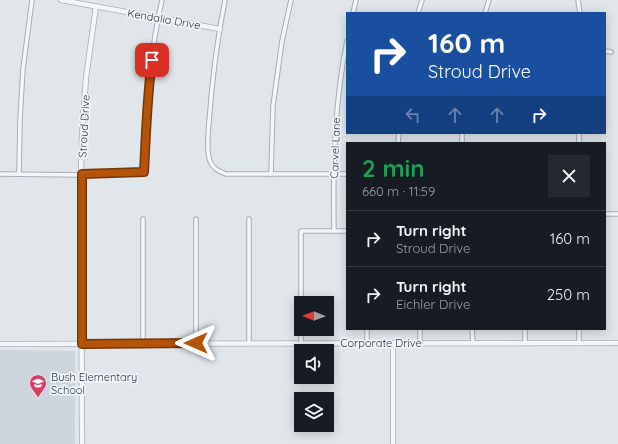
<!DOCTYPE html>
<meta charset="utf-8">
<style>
:root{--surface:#171b24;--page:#242831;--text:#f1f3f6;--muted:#9ea1a6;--line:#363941}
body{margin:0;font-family:Quicksand,sans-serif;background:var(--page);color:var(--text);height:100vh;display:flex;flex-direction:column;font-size:15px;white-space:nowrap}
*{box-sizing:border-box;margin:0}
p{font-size:13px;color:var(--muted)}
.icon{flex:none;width:22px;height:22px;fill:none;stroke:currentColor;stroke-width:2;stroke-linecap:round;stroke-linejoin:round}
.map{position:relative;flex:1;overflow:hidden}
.drawer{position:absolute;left:346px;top:142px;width:260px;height:188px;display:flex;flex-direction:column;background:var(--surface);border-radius:0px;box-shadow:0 2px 10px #0003}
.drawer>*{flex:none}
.top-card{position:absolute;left:346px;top:12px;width:260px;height:122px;border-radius:0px;box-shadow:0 2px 10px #0003;background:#1a4fa0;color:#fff;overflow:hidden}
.needle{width:26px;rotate:271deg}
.buttons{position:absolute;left:294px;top:296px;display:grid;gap:8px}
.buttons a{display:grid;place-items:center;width:40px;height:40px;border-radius:0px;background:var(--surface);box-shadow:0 2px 10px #0003;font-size:20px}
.pin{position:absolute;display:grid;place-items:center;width:34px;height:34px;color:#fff;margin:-17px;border-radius:8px;box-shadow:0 2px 6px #0006}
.me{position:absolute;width:44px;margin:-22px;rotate:270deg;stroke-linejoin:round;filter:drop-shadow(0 0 3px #0008)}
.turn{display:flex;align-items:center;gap:14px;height:84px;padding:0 16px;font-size:18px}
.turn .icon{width:52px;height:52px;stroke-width:2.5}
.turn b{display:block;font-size:28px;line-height:34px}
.lanes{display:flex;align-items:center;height:38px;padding:0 16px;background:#0003;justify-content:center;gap:20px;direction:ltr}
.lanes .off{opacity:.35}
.round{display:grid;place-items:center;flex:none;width:42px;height:42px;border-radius:0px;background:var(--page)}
.head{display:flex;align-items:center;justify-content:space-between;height:68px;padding:0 16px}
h1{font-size:24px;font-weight:800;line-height:30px;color:#1e9e55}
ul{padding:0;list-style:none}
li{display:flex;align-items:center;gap:12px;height:56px;padding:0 16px;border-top:1px solid var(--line)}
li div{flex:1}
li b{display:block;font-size:15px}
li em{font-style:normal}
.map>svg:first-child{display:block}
</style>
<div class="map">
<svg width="618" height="444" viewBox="0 0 618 444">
<rect width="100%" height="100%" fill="#e1e6eb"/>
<path fill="#cfd5dd" d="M0,350L75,351V444H0Z"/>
<path fill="#c9d5c2" d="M327,310H332V333H308V329H327Z"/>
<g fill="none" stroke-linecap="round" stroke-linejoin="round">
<g stroke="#a6adb6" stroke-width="5.5">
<g id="minor">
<path d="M225,0C217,40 212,81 209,122C208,133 206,151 210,161C213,169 219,171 226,174H347"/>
<path d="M578,0L580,13"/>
<path d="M353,13L356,0"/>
<path d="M418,13L422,0"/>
<path d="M485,13L489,0"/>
<path d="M605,51L611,52"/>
<path d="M398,143L399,133"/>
<path d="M462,143V133"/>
<path d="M579,143V133"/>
<path d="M0,174L81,175L144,172C146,115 149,56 162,0"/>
<path d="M19,174L20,119L23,69L32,0"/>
<path d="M271,174L273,106L282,41L291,0"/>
<path d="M605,214H618"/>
<path d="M143,219V343"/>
<path d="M196,219V343"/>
<path d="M334,231C333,167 334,104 347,41"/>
<path d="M301,303V231H347"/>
<path d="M420,329V343"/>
<path d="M472,329L473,343"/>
<path d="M525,329V343"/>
<path d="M249,343V219"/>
<path d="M301,343V329"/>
<path d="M367,343V329"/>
<path d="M579,343V329"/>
</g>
</g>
<g stroke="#a6adb6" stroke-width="6">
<g id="tertiary">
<path d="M61,0L220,29"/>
<path d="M393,343V444"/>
<path d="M0,344L618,343"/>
<path d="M82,444L81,175L82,134L86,78L96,6"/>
</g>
</g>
<use href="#minor" stroke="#f4f6f9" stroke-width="3.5"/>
<use href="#tertiary" stroke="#f4f6f9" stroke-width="4.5"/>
</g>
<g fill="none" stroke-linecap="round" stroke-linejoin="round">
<g stroke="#753606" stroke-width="10">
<path id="route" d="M152,60C147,97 146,135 144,172L82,174V344L196,343"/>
</g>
<use href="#route" stroke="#b45309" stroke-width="7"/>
</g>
<defs>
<g id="school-pin" transform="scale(0.9)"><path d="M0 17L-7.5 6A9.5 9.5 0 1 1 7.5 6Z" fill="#d73f66" stroke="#f1f5f8"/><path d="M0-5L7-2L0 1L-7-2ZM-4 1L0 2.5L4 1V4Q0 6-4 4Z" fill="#fff"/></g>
</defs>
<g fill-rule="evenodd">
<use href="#school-pin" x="38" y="383"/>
</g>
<g text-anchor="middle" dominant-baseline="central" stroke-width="3.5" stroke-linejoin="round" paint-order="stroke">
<g font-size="11" fill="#283544" stroke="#f1f5f8">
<text transform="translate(164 19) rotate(10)">Kendalia Drive</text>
<text transform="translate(84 126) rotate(-87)">Stroud Drive</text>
<text transform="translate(335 148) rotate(-88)">Carvel Lane</text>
<text x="381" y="343">Corporate Drive</text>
</g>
<g font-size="11" fill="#283544" stroke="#f1f5f8" text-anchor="start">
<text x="51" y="377">Bush Elementary<tspan x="51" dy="13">School</tspan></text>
</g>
</g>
</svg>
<div class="buttons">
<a><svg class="needle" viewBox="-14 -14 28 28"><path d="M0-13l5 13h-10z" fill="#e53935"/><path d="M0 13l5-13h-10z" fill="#9ea1a6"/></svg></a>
<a><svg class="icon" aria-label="sound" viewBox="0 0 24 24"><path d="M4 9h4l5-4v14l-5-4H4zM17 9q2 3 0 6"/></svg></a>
<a><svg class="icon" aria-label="layers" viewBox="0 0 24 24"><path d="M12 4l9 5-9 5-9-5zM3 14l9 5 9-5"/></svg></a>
</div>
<div class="pin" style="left:152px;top:60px;background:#d93025"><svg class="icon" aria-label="arrive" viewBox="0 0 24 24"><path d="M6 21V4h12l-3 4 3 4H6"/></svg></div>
<svg class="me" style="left:196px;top:343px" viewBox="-20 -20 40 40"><path d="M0-17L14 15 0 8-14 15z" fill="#b45309" stroke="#fff" stroke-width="4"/></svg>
<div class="top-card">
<div class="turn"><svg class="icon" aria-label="right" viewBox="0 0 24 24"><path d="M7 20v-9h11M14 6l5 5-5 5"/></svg><div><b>160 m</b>Stroud Drive</div></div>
<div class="lanes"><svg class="icon off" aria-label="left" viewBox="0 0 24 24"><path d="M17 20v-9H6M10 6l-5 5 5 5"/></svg><svg class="icon off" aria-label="ahead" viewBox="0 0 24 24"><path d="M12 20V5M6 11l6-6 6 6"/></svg><svg class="icon off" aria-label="ahead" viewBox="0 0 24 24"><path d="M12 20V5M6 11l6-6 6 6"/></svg><svg class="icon" aria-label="right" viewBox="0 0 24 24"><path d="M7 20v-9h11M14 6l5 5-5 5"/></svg></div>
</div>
<section class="drawer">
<div class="head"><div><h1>2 min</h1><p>660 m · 11:59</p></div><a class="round"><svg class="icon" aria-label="close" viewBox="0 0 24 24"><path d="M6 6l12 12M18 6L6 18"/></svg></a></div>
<ul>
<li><svg class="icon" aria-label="right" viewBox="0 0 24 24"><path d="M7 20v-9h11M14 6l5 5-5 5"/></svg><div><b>Turn right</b><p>Stroud Drive</p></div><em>160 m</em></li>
<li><svg class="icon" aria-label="right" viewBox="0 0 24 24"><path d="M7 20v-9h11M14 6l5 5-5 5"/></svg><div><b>Turn right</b><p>Eichler Drive</p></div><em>250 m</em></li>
</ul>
</section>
</div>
